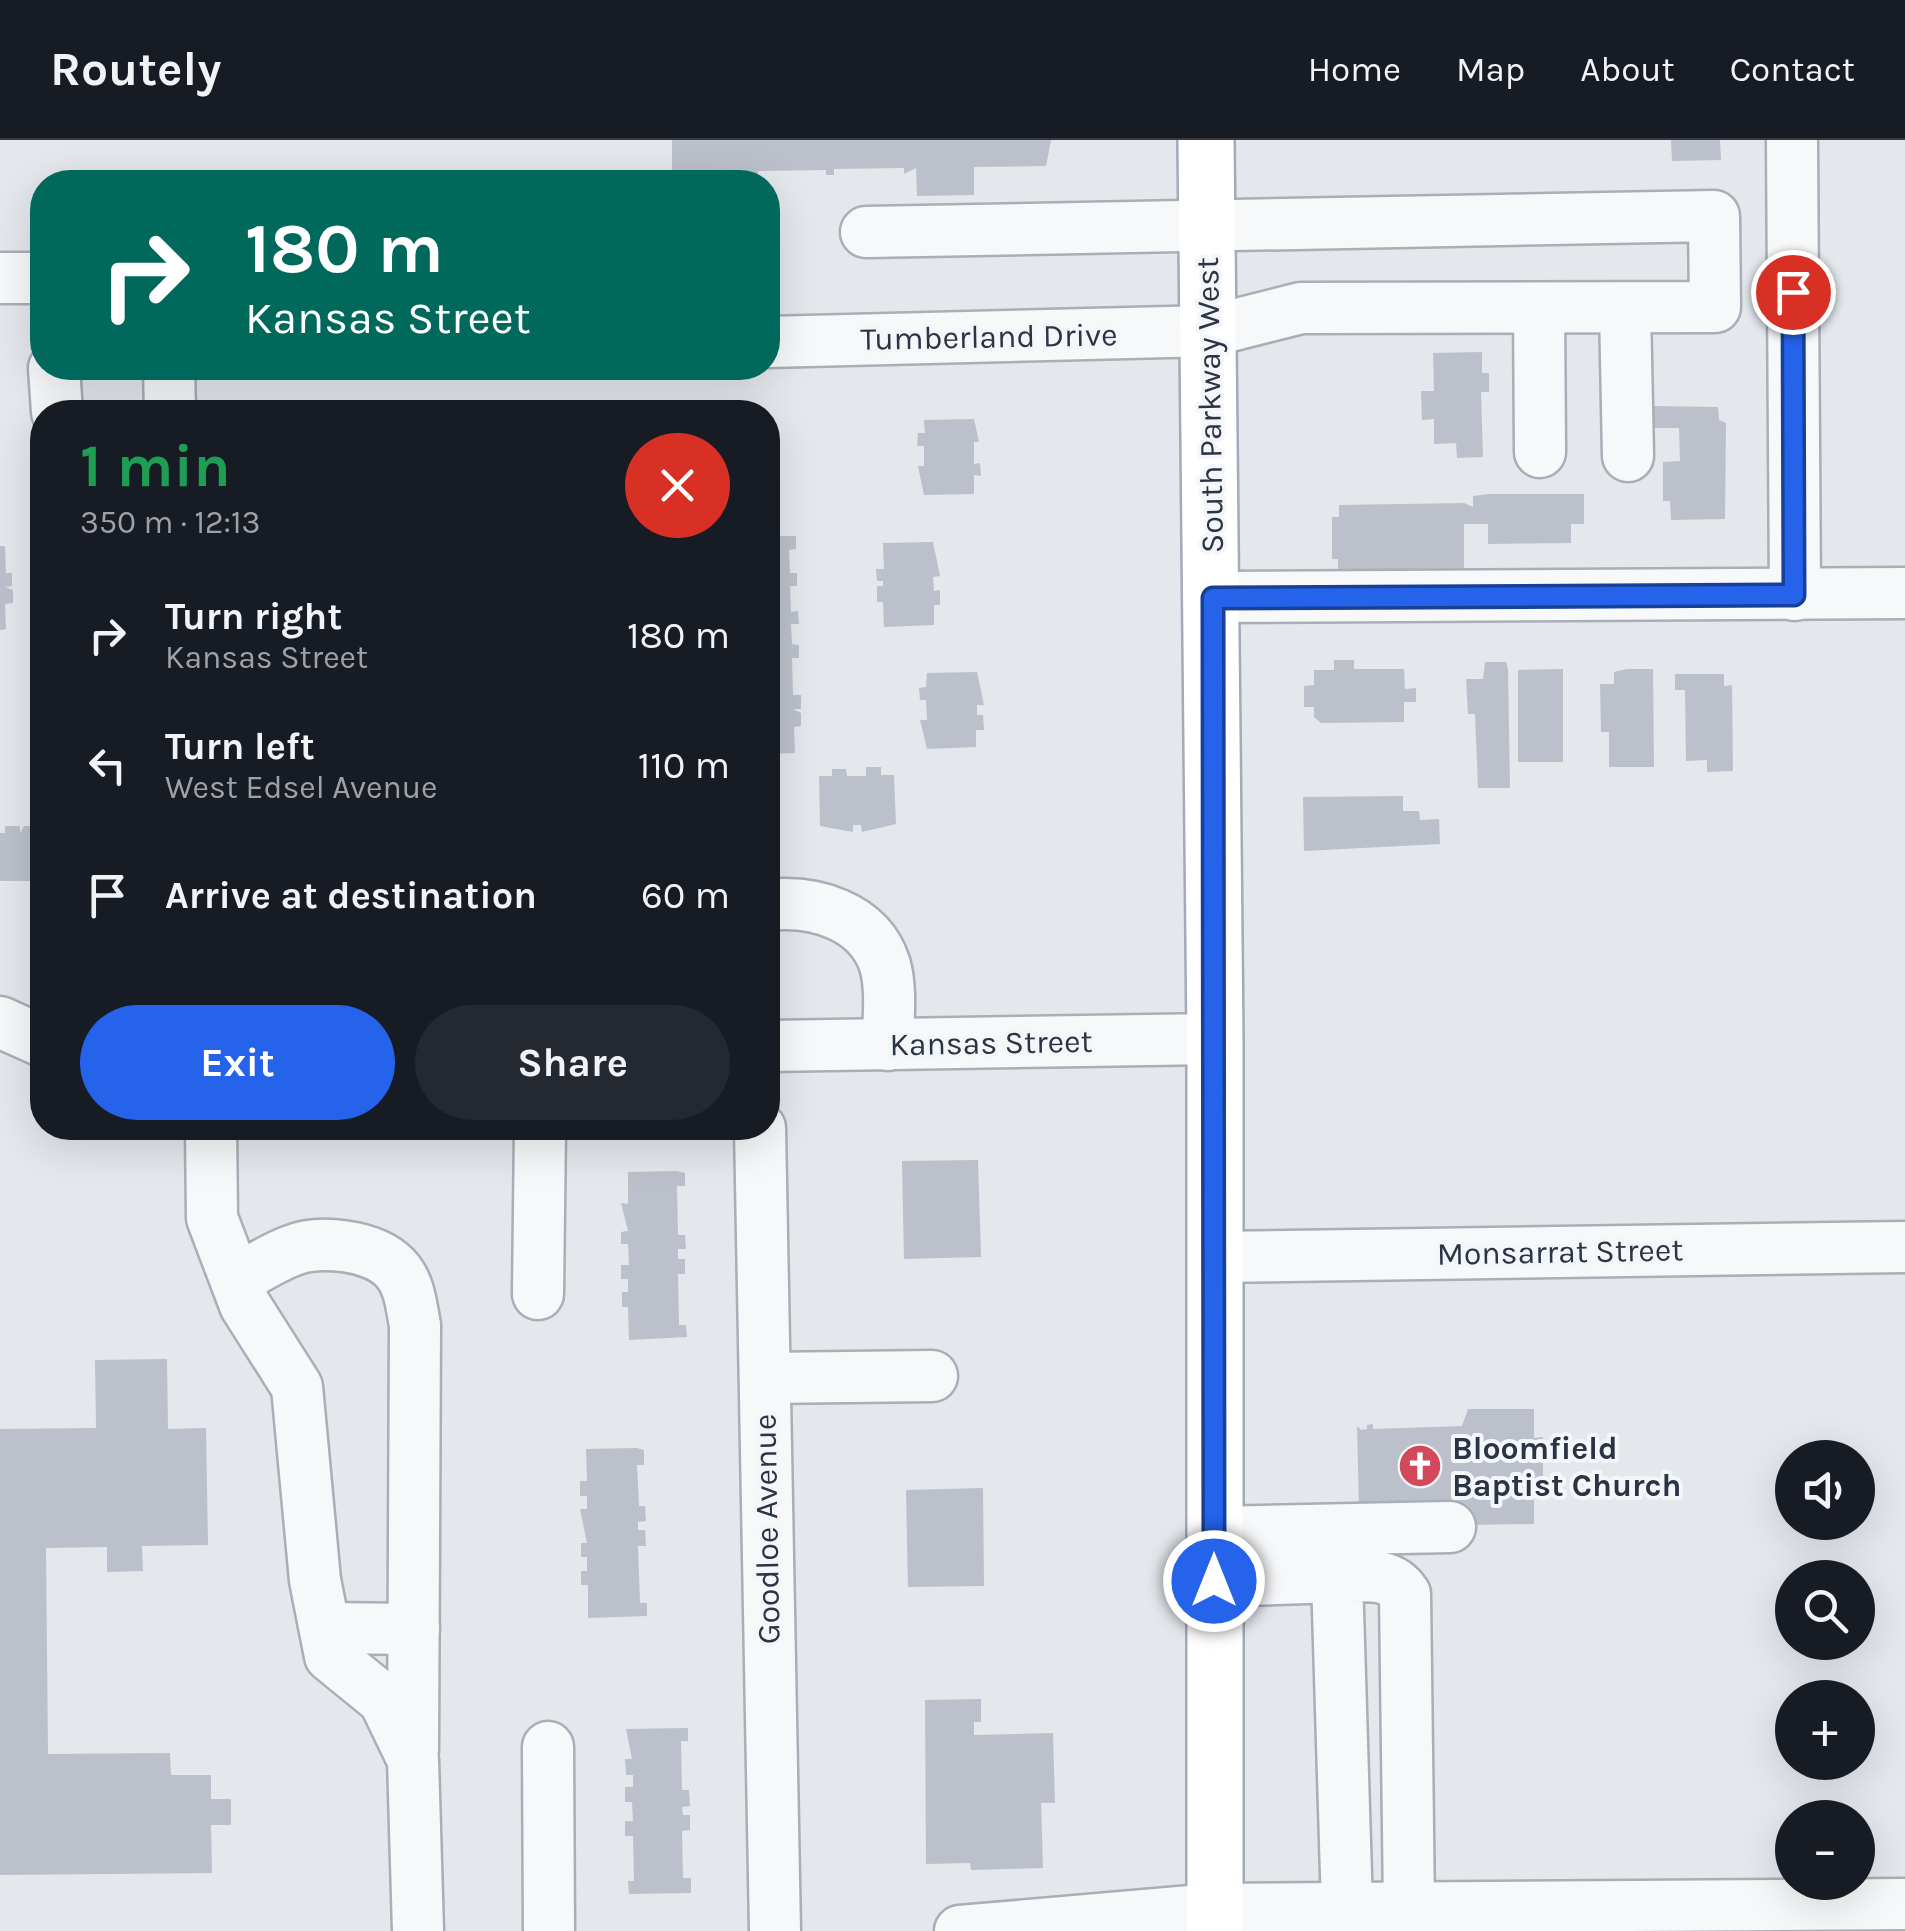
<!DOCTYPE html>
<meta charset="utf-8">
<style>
:root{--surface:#171b24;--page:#242831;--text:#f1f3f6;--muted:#9ea1a6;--line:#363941;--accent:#2563eb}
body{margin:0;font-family:Karla,sans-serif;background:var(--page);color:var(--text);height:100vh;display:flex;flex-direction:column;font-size:38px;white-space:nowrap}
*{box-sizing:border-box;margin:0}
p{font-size:32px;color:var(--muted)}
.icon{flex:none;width:55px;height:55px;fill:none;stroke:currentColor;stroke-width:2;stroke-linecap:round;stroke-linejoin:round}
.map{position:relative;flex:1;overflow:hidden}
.drawer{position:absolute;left:30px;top:260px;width:750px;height:740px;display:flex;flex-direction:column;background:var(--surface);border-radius:40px;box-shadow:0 10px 40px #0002}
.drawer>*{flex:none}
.hud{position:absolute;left:30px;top:30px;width:750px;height:210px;border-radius:40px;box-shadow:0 10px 40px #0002;background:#00695c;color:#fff;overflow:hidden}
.buttons{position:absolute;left:1775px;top:1300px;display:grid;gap:20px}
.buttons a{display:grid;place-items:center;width:100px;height:100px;border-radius:50%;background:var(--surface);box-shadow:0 10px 40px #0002;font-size:50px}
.pin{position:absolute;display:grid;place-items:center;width:85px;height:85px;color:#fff;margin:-42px;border:5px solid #fff;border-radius:50%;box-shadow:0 2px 10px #0007}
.me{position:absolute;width:110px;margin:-55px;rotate:0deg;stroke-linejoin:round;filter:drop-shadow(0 0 8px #0008)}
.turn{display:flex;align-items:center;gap:35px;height:210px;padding:0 50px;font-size:45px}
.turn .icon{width:130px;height:130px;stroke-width:2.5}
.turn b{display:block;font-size:70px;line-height:85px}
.round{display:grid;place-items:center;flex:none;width:105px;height:105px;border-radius:52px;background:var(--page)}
.headline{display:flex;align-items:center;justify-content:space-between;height:170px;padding:0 50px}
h1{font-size:60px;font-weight:700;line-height:75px;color:#1e9e55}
.button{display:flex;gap:20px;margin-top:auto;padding:20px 50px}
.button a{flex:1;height:115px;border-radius:60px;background:var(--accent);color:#fff;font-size:40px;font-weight:700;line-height:115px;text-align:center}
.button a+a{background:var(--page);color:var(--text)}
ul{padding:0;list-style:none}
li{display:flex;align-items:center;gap:30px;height:130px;padding:0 50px}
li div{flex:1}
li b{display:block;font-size:38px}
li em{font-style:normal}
header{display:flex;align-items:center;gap:60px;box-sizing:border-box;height:140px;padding:0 50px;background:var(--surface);border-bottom:2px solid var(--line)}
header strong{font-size:48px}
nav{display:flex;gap:55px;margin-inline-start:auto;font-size:35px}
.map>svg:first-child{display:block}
</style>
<header>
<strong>Routely</strong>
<nav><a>Home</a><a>Map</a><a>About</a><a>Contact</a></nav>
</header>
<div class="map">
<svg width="1905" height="1791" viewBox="0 0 1905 1791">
<rect width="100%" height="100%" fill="#e4e7ec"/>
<g fill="#bbc0ca">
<path d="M672,0H1051L1046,26L974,27V55L917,56L916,28L904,34V28L834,29V35H826V30L758,31V35L749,36V31L672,32Z"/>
<path d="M1671,0H1720L1721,20L1672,21Z"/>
<path d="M1482,212V233H1489V252H1481L1483,317L1457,318L1456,303L1434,304V279L1422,280L1421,251H1434L1433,213Z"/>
<path d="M1652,266L1718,267L1719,280L1726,283L1725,379L1671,380L1670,361H1663V322L1680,321L1679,288H1653Z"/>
<path d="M974,279L979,302H974V324L980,323L981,336L974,335V354L924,355L918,326H924V306H917L918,293H925L924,280Z"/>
<path d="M1489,354H1584V384H1571V403L1488,404V384H1464V435L1338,436V419H1332V377H1339V365L1464,363L1473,367V356Z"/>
<path d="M768,396H796V409L789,410L790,433H797V446H790L791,472L798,471L799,484H791L792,504L799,505V518H792L793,555H801V569H793L801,573V586L794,587L795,613L768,614Z"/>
<path d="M933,402L940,436L933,437L934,451L940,450V465H934V485L884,487L883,462H877V446H883V441H877L876,429H884L883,403Z"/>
<path d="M0,406H5L6,433H12V446L5,447L13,450V463L5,464L6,489L0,490Z"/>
<path d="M1334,520H1354V529H1404L1405,549L1416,548V562H1404V582L1321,583L1314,577V567H1304V546L1314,545V530H1334Z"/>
<path d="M1485,522H1506L1508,529L1510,648H1478L1475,574H1468L1466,539H1483Z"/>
<path d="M1563,529V622H1518V530Z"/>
<path d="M1627,529H1653L1654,627H1609V592H1601L1600,544H1614V532Z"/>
<path d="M977,532L984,565H977V575H983L984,590H976V607L927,609L920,580H927L926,560H920L919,548L926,547L927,533Z"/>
<path d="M1675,534H1724V546L1732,545L1733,631L1707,632V620L1686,621L1685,550H1675Z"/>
<path d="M866,627H881V635H894L896,684L862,692L861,685H853V692L820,686L819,636H832V629H846L847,636H866Z"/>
<path d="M1403,656V671H1419L1420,680L1439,679L1440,704L1304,711L1303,657Z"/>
<path d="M5,686H20V693L24,686H37V694H42V741H0V693H5Z"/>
<path d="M978,1020L981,1117L904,1119L902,1021Z"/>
<path d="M677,1031L685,1033V1046H677L678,1095H685L686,1109H678V1119H685V1134H678L679,1185H686L687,1197L629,1200L628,1167H622V1152H628V1139H621V1125H629L628,1104H621V1092L628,1091L621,1063L628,1064V1032Z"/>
<path d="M167,1219L168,1289L206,1288L208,1405L142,1406L143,1431L107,1432V1407L46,1408L48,1614L170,1613L171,1635H211V1659H231V1685H211L212,1733L0,1735V1289L96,1288L95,1220Z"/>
<path d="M1468,1269H1534V1298L1543,1297V1355H1534V1384L1467,1385L1359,1367L1357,1286L1361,1290L1367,1289V1285L1373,1284V1289L1462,1286Z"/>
<path d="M637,1308L644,1310V1325H637L639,1366H645L646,1381L638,1382V1390H645L646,1406H638L640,1463H647V1476L588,1478V1445H581V1431H587V1417H581V1403H587L580,1369H587V1356H580V1341H587L586,1309Z"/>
<path d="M983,1348L984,1446L908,1447L906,1350Z"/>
<path d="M981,1559V1582H974V1595L1053,1593L1055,1663H1041L1043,1728L971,1730L970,1723L926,1724L925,1560Z"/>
<path d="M688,1588V1601H681L682,1650H689L690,1666L682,1667L683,1675H690V1690L682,1691L683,1738H691V1753L629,1754L628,1741H634L633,1696H625V1681H633L632,1662H625V1647H633V1635H626L625,1619H632L626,1589Z"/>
</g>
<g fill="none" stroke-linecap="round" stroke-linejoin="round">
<g stroke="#a9aeb7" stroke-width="55">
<g id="minor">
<path d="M1792,0L1795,455"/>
<path d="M0,138H42"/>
<path d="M1539,168L1540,312"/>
<path d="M1625,168L1628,316"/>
<path d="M768,202L1210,191L1301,168L1715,167L1714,76L866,92"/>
<path d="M54,228L57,272"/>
<path d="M169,228L170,272"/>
<path d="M1213,457L1905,453"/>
<path d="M768,765C813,760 869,775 885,825C892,850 888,880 888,905"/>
<path d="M0,882L42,901"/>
<path d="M768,906L1215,899"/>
<path d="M211,988L212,1078L245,1165L297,1247L315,1440L330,1516L384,1560L413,1620L418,1791"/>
<path d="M760,988L775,1791"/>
<path d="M1214,1117L1905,1107"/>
<path d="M236,1140C254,1130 272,1118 291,1111C319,1099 373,1105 395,1128C410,1144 411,1165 415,1185L413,1610"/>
<path d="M538,1154L540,988"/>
<path d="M765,1238L932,1236"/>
<path d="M1214,1392L1450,1387"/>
<path d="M1214,1441L1337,1437"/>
<path d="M325,1488L414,1489"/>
<path d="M548,1607L549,1791"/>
<path d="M1347,1768L1337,1437C1363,1437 1389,1430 1405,1454L1409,1767"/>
<path d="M960,1791L1214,1769L1905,1764"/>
</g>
</g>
<g stroke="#a3abb8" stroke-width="60">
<path id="major" d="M1206,0L1215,899V1791"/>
</g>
<use href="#minor" stroke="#f7f8fa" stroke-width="50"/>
<use href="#major" stroke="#fff" stroke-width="55"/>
</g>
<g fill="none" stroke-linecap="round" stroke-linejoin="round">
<g stroke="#184099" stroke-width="25">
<path id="route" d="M1214,1441L1213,458L1794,455L1793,152"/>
</g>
<use href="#route" stroke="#2563eb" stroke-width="18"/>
</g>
<defs>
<g id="church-disc" transform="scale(2.25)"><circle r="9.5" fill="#d1495b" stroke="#f4f6f9"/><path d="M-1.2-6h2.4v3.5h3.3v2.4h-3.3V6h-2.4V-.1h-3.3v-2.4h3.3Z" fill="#fff"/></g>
</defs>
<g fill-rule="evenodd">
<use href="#church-disc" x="1420" y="1326"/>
</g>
<g text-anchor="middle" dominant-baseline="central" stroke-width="8" stroke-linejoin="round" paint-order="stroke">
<g font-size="32" fill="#2b3445" stroke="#f4f6f9">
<text transform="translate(989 197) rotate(-1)">Tumberland Drive</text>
<text transform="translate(1210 265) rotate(-91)">South Parkway West</text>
<text transform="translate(991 903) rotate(-1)">Kansas Street</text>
<text transform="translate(1560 1112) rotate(-1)">Monsarrat Street</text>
<text transform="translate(767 1389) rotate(-91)">Goodloe Avenue</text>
</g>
<g font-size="32" font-weight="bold" fill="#2b3445" stroke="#f4f6f9" text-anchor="start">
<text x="1452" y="1308">Bloomfield<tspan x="1452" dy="37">Baptist Church</tspan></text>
</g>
</g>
</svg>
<div class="buttons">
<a><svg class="icon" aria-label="sound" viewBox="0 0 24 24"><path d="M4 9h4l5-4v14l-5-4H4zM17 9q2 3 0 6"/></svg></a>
<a><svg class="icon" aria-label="search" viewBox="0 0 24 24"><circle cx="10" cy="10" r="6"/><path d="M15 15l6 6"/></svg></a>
<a>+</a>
<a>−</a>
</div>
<div class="pin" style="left:1793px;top:152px;background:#d93025"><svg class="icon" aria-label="arrive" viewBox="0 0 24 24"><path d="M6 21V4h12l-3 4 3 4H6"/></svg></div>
<svg class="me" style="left:1214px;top:1441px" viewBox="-20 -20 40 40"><circle r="17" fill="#2563eb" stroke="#fff" stroke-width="3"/><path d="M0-11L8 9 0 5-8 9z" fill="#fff"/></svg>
<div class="hud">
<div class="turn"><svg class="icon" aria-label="right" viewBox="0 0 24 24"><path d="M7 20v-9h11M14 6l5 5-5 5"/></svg><div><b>180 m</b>Kansas Street</div></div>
</div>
<section class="drawer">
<div class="headline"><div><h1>1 min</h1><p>350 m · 12:13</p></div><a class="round" style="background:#d93025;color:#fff"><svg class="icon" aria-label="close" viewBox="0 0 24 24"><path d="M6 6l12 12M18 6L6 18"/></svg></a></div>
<ul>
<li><svg class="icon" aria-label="right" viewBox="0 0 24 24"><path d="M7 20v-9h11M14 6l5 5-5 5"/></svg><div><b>Turn right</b><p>Kansas Street</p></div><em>180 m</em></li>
<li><svg class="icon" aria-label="left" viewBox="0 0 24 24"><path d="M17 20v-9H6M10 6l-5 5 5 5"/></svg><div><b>Turn left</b><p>West Edsel Avenue</p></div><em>110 m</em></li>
<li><svg class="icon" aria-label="arrive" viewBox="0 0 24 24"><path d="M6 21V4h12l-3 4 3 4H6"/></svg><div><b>Arrive at destination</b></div><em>60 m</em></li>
</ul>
<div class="button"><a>Exit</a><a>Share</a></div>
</section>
</div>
